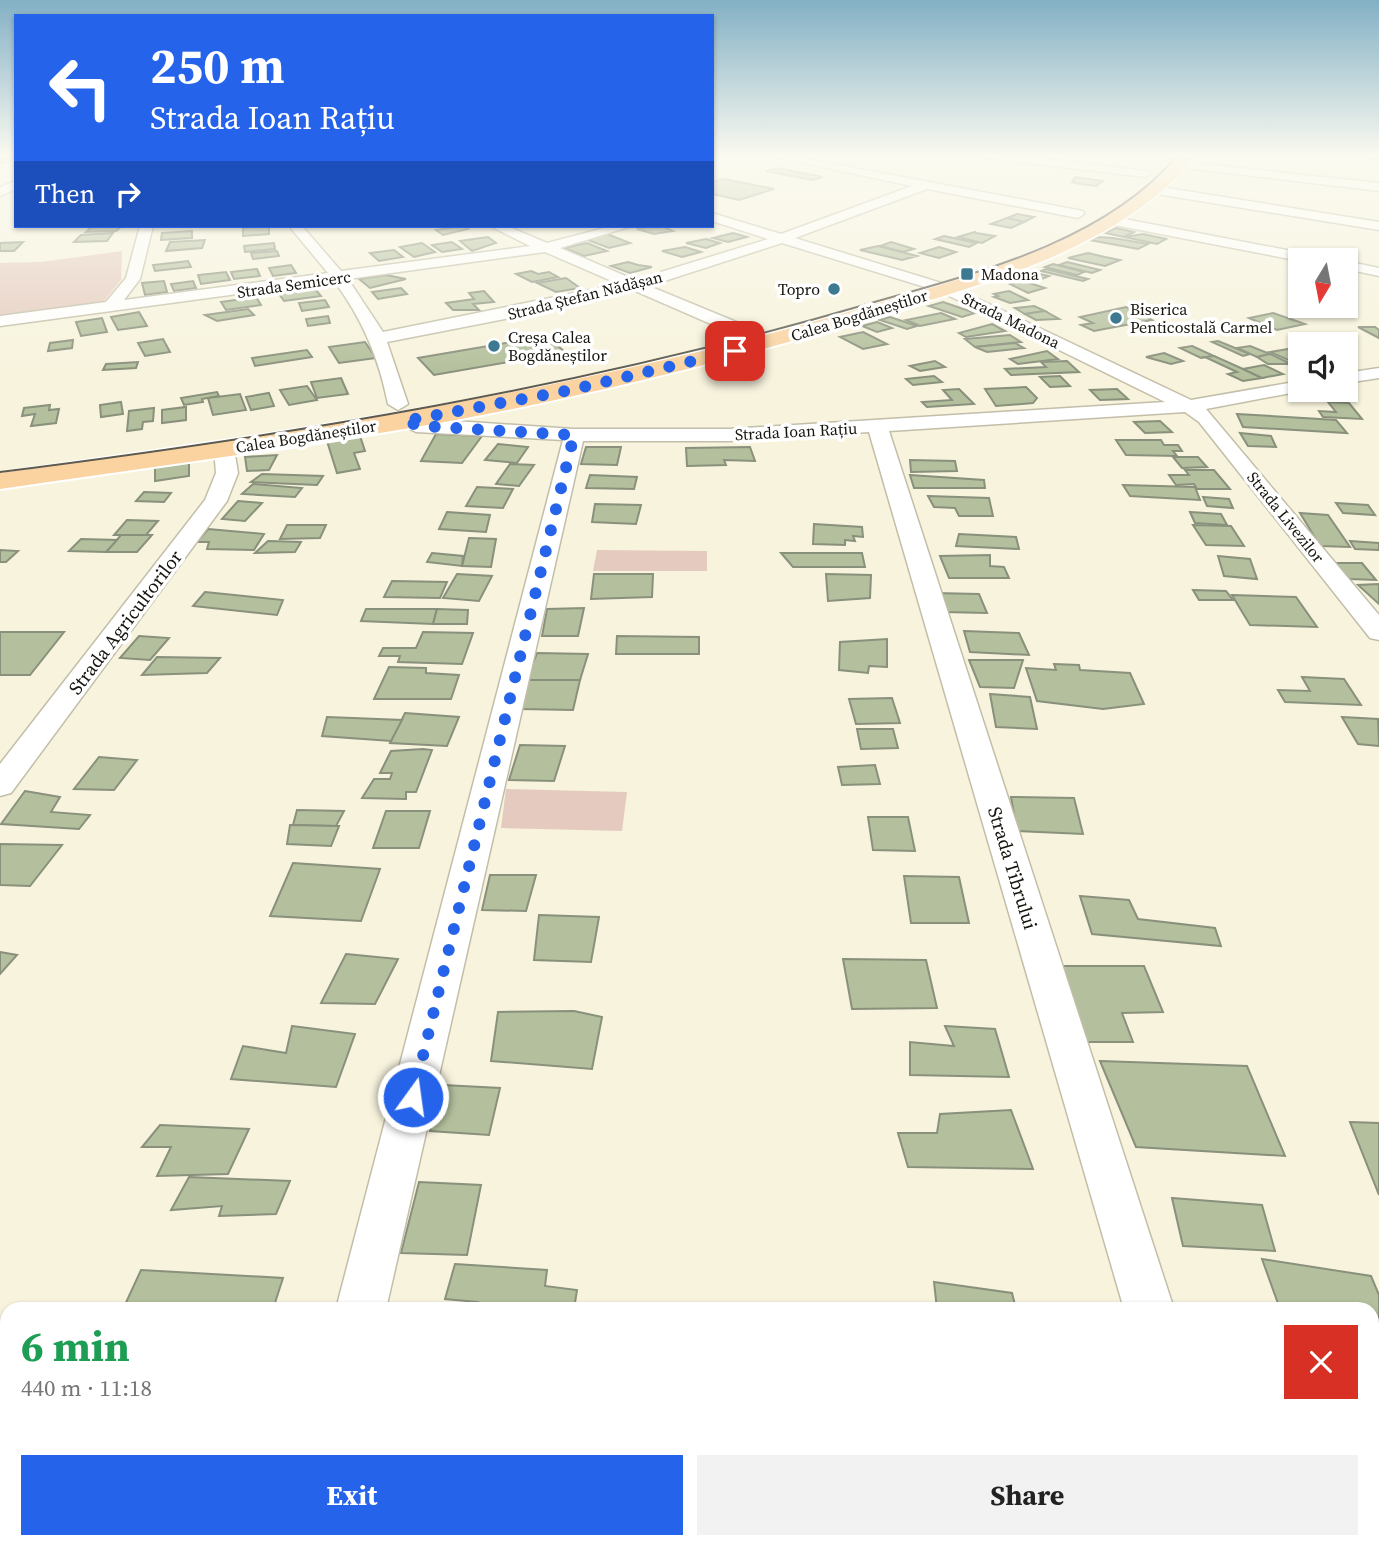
<!DOCTYPE html>
<meta charset="utf-8">
<style>
:root{--surface:#fff;--page:#f2f2f2;--text:#222;--muted:#767676;--accent:#2563eb}
body{margin:0;font-family:"Source Serif 4",serif;background:var(--page);color:var(--text);height:100vh;display:flex;flex-direction:column;font-size:26px;white-space:nowrap}
*{box-sizing:border-box;margin:0}
p{font-size:23px;color:var(--muted)}
.icon{flex:none;width:38px;height:38px;fill:none;stroke:currentColor;stroke-width:2;stroke-linecap:round;stroke-linejoin:round}
.map{position:relative;flex:1;overflow:hidden}
.drawer{position:absolute;left:0px;top:1302px;width:1379px;height:247px;display:flex;flex-direction:column;background:var(--surface);border-radius:21px 21px 0 0;box-shadow:0 2px 5px #0004}
.drawer>*{flex:none}
.hud{position:absolute;left:14px;top:14px;width:700px;height:214px;border-radius:0px;box-shadow:0 2px 5px #0004;background:#2563eb;color:#fff;overflow:hidden}
.needle{width:46px;rotate:190deg}
.buttons{position:absolute;left:1288px;top:248px;display:grid;gap:14px}
.buttons a{display:grid;place-items:center;width:70px;height:70px;border-radius:0px;background:var(--surface);box-shadow:0 2px 5px #0004;font-size:35px}
.pin{position:absolute;display:grid;place-items:center;width:60px;height:60px;color:#fff;margin:-30px;border-radius:14px;box-shadow:0 4px 10px #0006}
.me{position:absolute;width:77px;margin:-38px;rotate:14deg;stroke-linejoin:round;filter:drop-shadow(0 0 5px #0008)}
.turn{display:flex;align-items:center;gap:24px;height:147px;padding:0 21px;font-size:32px}
.turn .icon{width:91px;height:91px;stroke-width:2.5}
.turn b{display:block;font-size:49px;line-height:60px}
.then{display:flex;align-items:center;height:66px;padding:0 21px;background:#0003;gap:14px;font-size:26px}
.round{display:grid;place-items:center;flex:none;width:74px;height:74px;border-radius:0px;background:var(--page)}
.overview{display:flex;align-items:center;justify-content:space-between;height:119px;padding:0 21px}
h1{font-size:42px;font-weight:700;line-height:52px;color:#1e9e55}
.button{display:flex;gap:14px;margin-top:auto;padding:14px 21px}
.button a{flex:1;height:80px;border-radius:0px;background:var(--accent);color:#fff;font-size:28px;font-weight:700;line-height:80px;text-align:center}
.button a+a{background:var(--page);color:var(--text)}
.map>svg:first-child{display:block}
</style>
<div class="map">
<svg width="1379" height="1548" viewBox="0 0 1379 1548">
<rect width="100%" height="100%" fill="#f7f3dd"/>
<g fill="#e5cbbf">
<path d="M122,251L121,280L100,306L0,316V263L41,262Z"/>
<path d="M597,550L707,551V571H593Z"/>
<path d="M506,789L627,792L622,831L501,828Z"/>
</g>
<g fill="#b4c09d" stroke="#89907c" stroke-width="2">
<path d="M0,155H16V159L0,164Z"/>
<path d="M777,168L823,177L812,180L766,171Z"/>
<path d="M1075,177L1103,181L1096,186L1080,184L1072,182Z"/>
<path d="M724,179L774,189L739,200L712,194V182Z"/>
<path d="M1017,214L1034,217L1024,222L1007,218Z"/>
<path d="M1007,218L1024,222L1011,228L991,224Z"/>
<path d="M93,226H122L116,231L86,232Z"/>
<path d="M269,226V234L243,236V228Z"/>
<path d="M462,226L468,229L443,235L436,230Z"/>
<path d="M651,226H662L673,231L654,234L637,229Z"/>
<path d="M1116,228L1134,232L1124,237L1105,233Z"/>
<path d="M192,231V238L161,240L162,233Z"/>
<path d="M975,232L976,233L995,236L982,243L958,237Z"/>
<path d="M113,233L107,241L74,242L81,235Z"/>
<path d="M733,233L747,237L728,242L713,238Z"/>
<path d="M607,234L630,243L609,248L585,239Z"/>
<path d="M1143,234L1166,239L1157,244L1124,237Z"/>
<path d="M944,236L977,243L969,247L935,239Z"/>
<path d="M488,237L496,243L472,251L460,241Z"/>
<path d="M1097,237L1113,238L1148,244L1138,249L1090,240Z"/>
<path d="M706,239L720,243L706,248L686,243Z"/>
<path d="M205,240L202,248L166,251L170,242Z"/>
<path d="M23,242L14,251H0V243Z"/>
<path d="M452,242L462,249L442,252L432,245Z"/>
<path d="M891,242L914,249L903,252L880,246Z"/>
<path d="M274,243L275,249L245,252L244,246Z"/>
<path d="M422,243L435,252L414,257L400,247Z"/>
<path d="M587,243L607,251L584,256L564,248Z"/>
<path d="M878,246L917,256L902,260L860,250Z"/>
<path d="M685,247L701,252L682,257L662,251Z"/>
<path d="M939,247L956,252L939,258L920,253Z"/>
<path d="M394,250L403,257L379,261L370,253Z"/>
<path d="M277,251L279,256L253,259L251,253Z"/>
<path d="M1088,253L1105,257L1120,260L1105,266L1068,258Z"/>
<path d="M188,261L191,267L155,271L153,265Z"/>
<path d="M628,262L638,265L652,267L630,273L611,266Z"/>
<path d="M1067,262L1100,270L1092,273L1059,265Z"/>
<path d="M1053,264L1084,272L1077,275L1045,267Z"/>
<path d="M291,265L296,273L273,276L269,268Z"/>
<path d="M257,269L260,276L234,279L231,272Z"/>
<path d="M1046,269L1088,279L1083,281L1041,271Z"/>
<path d="M531,271L538,274L549,272L558,277L532,282L516,274Z"/>
<path d="M1026,271L1049,276L1034,282L1011,276Z"/>
<path d="M226,272L230,280L201,284L198,275Z"/>
<path d="M386,275L406,279L370,288L359,279Z"/>
<path d="M566,278L580,288L556,292L537,283Z"/>
<path d="M1020,280L1045,288L1028,293L1010,284Z"/>
<path d="M164,281L167,292L145,295L142,283Z"/>
<path d="M193,281L196,288L174,291L171,284Z"/>
<path d="M401,288L407,294L378,299L372,292Z"/>
<path d="M315,289L321,296L284,301L279,294Z"/>
<path d="M484,291L494,302L473,304L479,310H453L446,303L474,299L469,293Z"/>
<path d="M1009,291L1028,300L1010,303L994,297L998,296L994,294Z"/>
<path d="M256,297L261,305L226,310L221,302Z"/>
<path d="M325,300L329,307L302,311L299,303Z"/>
<path d="M943,302L975,313L962,317L929,306Z"/>
<path d="M1034,306L1045,311L1025,314L1015,308Z"/>
<path d="M1126,307L1152,320L1094,331L1081,325L1093,323L1080,317Z"/>
<path d="M248,309L254,315L217,321L205,315Z"/>
<path d="M1045,311L1059,319L1036,320L1025,314Z"/>
<path d="M139,312L147,326L118,330L111,317Z"/>
<path d="M941,313L955,319L920,326L906,320Z"/>
<path d="M1273,313L1305,324L1277,330L1249,318Z"/>
<path d="M328,316L330,323L308,326L306,319Z"/>
<path d="M890,317L917,326L907,329L880,320Z"/>
<path d="M102,318L107,332L81,336L76,322Z"/>
<path d="M877,322L892,328L877,332L862,326Z"/>
<path d="M992,324L1005,331L966,337L959,333Z"/>
<path d="M1358,327H1375L1379,330V338Z"/>
<path d="M863,332L887,344L863,349L840,337Z"/>
<path d="M1010,335L1021,342L975,347L965,339Z"/>
<path d="M1332,335L1352,343L1337,345L1319,338Z"/>
<path d="M546,336L565,352L434,375L418,358Z"/>
<path d="M163,339L170,352L145,356L138,343Z"/>
<path d="M73,340L72,348L48,351L50,343Z"/>
<path d="M1218,341L1250,354L1243,356L1212,342Z"/>
<path d="M365,342L376,358L339,363L329,347Z"/>
<path d="M1015,343L1024,348L987,352L975,347Z"/>
<path d="M1192,346L1214,356L1201,358L1180,348Z"/>
<path d="M1250,346L1270,354L1257,357L1237,348Z"/>
<path d="M1300,347V362L1295,363L1270,352Z"/>
<path d="M307,350L312,357L255,366L252,358Z"/>
<path d="M1047,351L1058,359L1018,364L1010,359Z"/>
<path d="M1164,353L1183,361L1171,364L1146,357Z"/>
<path d="M1270,354L1291,364H1268L1257,357Z"/>
<path d="M1214,356L1243,369L1262,378L1243,381L1228,374L1237,372L1205,357Z"/>
<path d="M935,361L945,367L920,371L910,366Z"/>
<path d="M1067,361L1079,372L1011,375L1005,369L1046,367L1041,362Z"/>
<path d="M138,362L136,368L103,370L106,364Z"/>
<path d="M1264,365L1283,374L1262,378L1243,369Z"/>
<path d="M934,376L942,382L913,385L906,379Z"/>
<path d="M1060,376L1070,386L1050,387L1040,377Z"/>
<path d="M341,378L348,394L317,398L311,382Z"/>
<path d="M307,386L317,400L289,405L280,390Z"/>
<path d="M1026,387L1037,398L1033,403L996,406L985,389Z"/>
<path d="M959,389L974,404L927,407L922,402L952,400L943,390Z"/>
<path d="M1117,389L1128,399L1100,400L1090,390Z"/>
<path d="M217,392L219,396L202,399L203,402L184,405L181,398Z"/>
<path d="M269,393L274,406L251,410L246,397Z"/>
<path d="M240,394L246,410L213,415L208,398Z"/>
<path d="M121,402L123,414L101,417L100,405Z"/>
<path d="M1328,402L1349,403L1362,419L1323,417L1319,411L1336,412Z"/>
<path d="M50,405L49,410L59,409L56,423L31,426L35,414L22,416L24,408Z"/>
<path d="M186,407V420L162,423V410Z"/>
<path d="M154,408L153,421L143,422L142,429L127,431L129,411Z"/>
<path d="M1237,414L1336,420L1347,433L1243,427Z"/>
<path d="M1160,421L1172,432L1145,433L1134,422Z"/>
<path d="M1240,433L1271,436L1276,447L1248,446Z"/>
<path d="M436,434L482,436L462,463L421,461Z"/>
<path d="M360,436L365,451L354,453L360,469L337,473L327,441Z"/>
<path d="M1116,440H1161L1164,445H1178L1182,451H1173L1177,456L1126,455Z"/>
<path d="M498,444L528,447L517,463L485,460Z"/>
<path d="M586,447H621L617,465L581,464Z"/>
<path d="M750,447L755,461L724,460L726,465L687,466L686,448Z"/>
<path d="M277,455L269,470L247,471L245,457Z"/>
<path d="M1173,457H1198L1207,467L1182,468Z"/>
<path d="M189,460V476L155,481V464Z"/>
<path d="M910,460L955,461L957,471L911,472Z"/>
<path d="M510,464L534,465L519,486L496,484Z"/>
<path d="M1185,470H1214L1230,489H1197L1194,484L1176,485L1169,475H1189Z"/>
<path d="M262,474L323,476L317,485L251,482Z"/>
<path d="M590,475L637,477L634,489L586,488Z"/>
<path d="M910,475L984,480L985,488H914Z"/>
<path d="M253,484L302,488L295,497L242,494Z"/>
<path d="M1123,485L1195,487L1200,500L1130,496Z"/>
<path d="M477,487L513,489L503,508L466,506Z"/>
<path d="M144,492L171,493L164,502L136,501Z"/>
<path d="M928,496L989,498L993,516H959L955,508L934,507Z"/>
<path d="M1203,497L1229,499L1233,508L1207,506Z"/>
<path d="M238,501L262,503L245,521L222,519Z"/>
<path d="M1336,503L1368,505L1375,515L1343,513Z"/>
<path d="M595,504L641,505L636,524L592,522Z"/>
<path d="M447,512L490,515L486,532L439,529Z"/>
<path d="M1190,512L1221,514L1227,525L1195,523Z"/>
<path d="M1300,513L1328,515L1350,547L1320,546Z"/>
<path d="M127,520L158,521L146,535H114Z"/>
<path d="M814,524L862,527L863,537L853,536L855,541L845,540V545L813,544Z"/>
<path d="M287,525H326L320,538L280,539Z"/>
<path d="M1193,525L1231,526L1244,546L1206,545Z"/>
<path d="M208,529L264,534L254,550L207,549L209,542H197Z"/>
<path d="M959,534L1016,537L1019,549L956,546Z"/>
<path d="M121,535H152L137,552H106Z"/>
<path d="M469,538L496,539L491,567L462,566Z"/>
<path d="M81,539L117,540L106,552L69,551Z"/>
<path d="M268,541L301,542L295,552L255,553Z"/>
<path d="M1350,541L1379,543V550L1355,549Z"/>
<path d="M0,550L18,551L6,562H0Z"/>
<path d="M432,553L463,556L462,566L427,562Z"/>
<path d="M781,553H862L865,567H793Z"/>
<path d="M990,555V566L1004,567L1009,578H949L940,556Z"/>
<path d="M1218,556L1250,559L1257,579L1224,576Z"/>
<path d="M1335,563H1362L1376,580L1349,579Z"/>
<path d="M457,574L492,576L479,601L443,598Z"/>
<path d="M594,574H653L652,597L591,599Z"/>
<path d="M826,574L871,575L870,598L828,601Z"/>
<path d="M392,581L447,582L440,598L384,597Z"/>
<path d="M1379,584V604L1358,585Z"/>
<path d="M1193,590L1226,591L1233,600H1199Z"/>
<path d="M205,592L283,600L277,615L193,606Z"/>
<path d="M934,593L979,594L987,613L943,612Z"/>
<path d="M1232,595L1296,597L1317,627L1250,625Z"/>
<path d="M584,608L578,636H542L547,609Z"/>
<path d="M366,609H437L433,624L361,621Z"/>
<path d="M437,609L468,610L467,624H433Z"/>
<path d="M964,631L1019,633L1029,655L970,652Z"/>
<path d="M0,632H64L30,675H0Z"/>
<path d="M423,632L473,633L462,664L398,662L400,656H379L383,648H416Z"/>
<path d="M139,636L169,638L150,660L120,658Z"/>
<path d="M617,636L699,637V654H616Z"/>
<path d="M887,639V667L869,666L868,673L839,670L840,642Z"/>
<path d="M537,653L588,654L580,680H526Z"/>
<path d="M157,657L220,658L207,673L142,675Z"/>
<path d="M969,660H1023L1014,688L980,687Z"/>
<path d="M1054,664L1079,665L1080,670L1130,673L1144,704L1103,709L1037,701L1026,668L1056,670Z"/>
<path d="M389,667L426,668V673L459,675L451,699H374Z"/>
<path d="M1302,677L1344,679L1361,705L1285,702L1278,690L1310,691Z"/>
<path d="M526,680H580L573,710L521,709Z"/>
<path d="M990,694L1030,697L1037,729L996,727Z"/>
<path d="M892,698L900,723L856,724L849,699Z"/>
<path d="M405,713L459,717L447,746L390,743Z"/>
<path d="M327,717L402,720L391,741L322,736Z"/>
<path d="M1342,717L1378,719L1379,746L1358,744Z"/>
<path d="M857,729H893L898,748L861,749Z"/>
<path d="M520,745L565,746L554,781L509,780Z"/>
<path d="M423,749L432,750L416,792H406V799L362,798L374,779H390L392,773H380L391,751Z"/>
<path d="M99,757L137,760L114,790L74,789Z"/>
<path d="M875,765L880,784L842,785L838,767Z"/>
<path d="M25,791L60,797L51,812L90,815L79,829L1,824Z"/>
<path d="M1011,797L1074,798L1083,834L1017,831Z"/>
<path d="M297,810L344,811L336,826L293,825Z"/>
<path d="M386,811H430L419,848H373Z"/>
<path d="M868,817H908L915,851L873,850Z"/>
<path d="M290,825L336,826H339L331,846L287,844Z"/>
<path d="M0,844L62,845L30,886L0,885Z"/>
<path d="M293,863L380,869L361,921L270,916Z"/>
<path d="M490,875H536L526,911L482,910Z"/>
<path d="M904,876L959,877L969,923H911Z"/>
<path d="M1080,896L1129,900L1138,919L1215,928L1221,946L1092,934Z"/>
<path d="M539,915L599,917L591,962L534,960Z"/>
<path d="M0,952L17,955L0,974Z"/>
<path d="M346,954L398,959L375,1004L321,1003Z"/>
<path d="M843,959L926,960L937,1008L852,1009Z"/>
<path d="M1062,966H1144L1163,1012L1122,1013L1133,1042H1087Z"/>
<path d="M574,1011L602,1017L592,1069L491,1061L498,1012Z"/>
<path d="M292,1026L355,1034L336,1087L231,1079L243,1046L286,1053Z"/>
<path d="M945,1026L995,1029L1009,1077L910,1075V1042L954,1046Z"/>
<path d="M1100,1061L1247,1066L1285,1156L1136,1147Z"/>
<path d="M443,1085L500,1088L489,1135L430,1131Z"/>
<path d="M1011,1110L1033,1169L908,1167L898,1133H937L940,1114Z"/>
<path d="M1350,1122L1379,1123V1195Z"/>
<path d="M160,1125L249,1129L228,1174L157,1176L171,1147H142Z"/>
<path d="M189,1177L290,1181L276,1214L219,1216L222,1206L171,1210Z"/>
<path d="M419,1182L481,1185L467,1255L401,1253Z"/>
<path d="M1172,1198L1262,1205L1275,1251L1183,1246Z"/>
<path d="M1262,1259L1371,1276L1379,1295V1355H1372V1309H1280Z"/>
<path d="M455,1264L547,1270L545,1286L577,1290L574,1309H475L478,1302L445,1299Z"/>
<path d="M141,1270L283,1278L273,1309H123Z"/>
<path d="M934,1282L1012,1293L1016,1309H937Z"/>
<path d="M1372,1359L1379,1361V1529L1372,1528Z"/>
<path d="M19,1542H179L177,1548H16Z"/>
<path d="M337,1542H448L447,1548H336Z"/>
<path d="M1233,1542H1352L1355,1548H1235Z"/>
</g>
<g fill="none" stroke-linecap="round" stroke-linejoin="round">
<g stroke="#c2bea9" stroke-width="3">
<g id="minor">
<path d="M765,155H786L1083,211L1084,214L1078,218L927,189L795,238L951,286L1191,400L1300,381V390H1307L1206,409L1379,615V640L1370,638L1199,422L1185,412L889,431L1174,1309H1124L869,432L729,441H583L386,1309H336L563,440L416,432L394,421L397,417L574,429H729L1165,402L941,292L782,243L649,286L746,326V334H734L633,290L536,313L387,342L408,404L398,410L388,404C379,358 362,318 334,281L0,326V316L106,302L126,278L140,226H153L140,279L124,300L328,273L289,226H302L341,271L530,246L490,226H507L547,243L612,226H632L560,248L635,280L768,239L712,221V213L781,234L912,186ZM545,252L619,284L383,332L348,279Z"/>
<path d="M980,155H1011L1145,171L1151,174L1145,177L985,158Z"/>
<path d="M1363,155H1379V159L1364,157Z"/>
<path d="M1182,162L1379,183V191L1178,167L1176,165Z"/>
<path d="M16,181V189L0,196V187Z"/>
<path d="M1155,186L1379,222V230L1151,193V187Z"/>
<path d="M1109,216L1323,257L1330,261H1300L1104,223V217Z"/>
<path d="M1346,261L1379,268V276L1346,269Z"/>
<path d="M1379,368V378L1346,383V373Z"/>
<path d="M224,443L234,449L238,473L227,501L11,793L0,796V764L205,500L216,473L214,449Z"/>
<path d="M276,1542H333L332,1548H274Z"/>
<path d="M1191,1542H1248L1251,1548H1193Z"/>
</g>
</g>
<g stroke="#fff" stroke-width="4">
<path id="major" d="M1182,155H1196C1123,249 977,286 867,319C732,360 595,394 456,420C305,447 152,467 0,489V473C292,432 571,393 855,310C969,277 1099,244 1182,155Z"/>
</g>
<use href="#minor" fill="#fff" fill-rule="evenodd"/>
<use href="#major" fill="#fad3a1" fill-rule="evenodd"/>
<path stroke="#5d5a4f" stroke-width="2" d="M0,472C292,435 581,388 864,305C972,274 1102,244 1178,155"/>
</g>
<linearGradient id="sky" x2="0" y2="1"><stop stop-color="#83b0c5"/><stop offset="0.42" stop-color="#fbfaf0"/><stop offset="1" stop-color="#fbfaf0" stop-opacity="0"/></linearGradient>
<rect width="1379" height="372" fill="url(#sky)"/>
<g fill="none" stroke-linecap="round" stroke-linejoin="round">
<path stroke="#2563eb" stroke-width="12" stroke-dasharray="0 21.6" d="M413,1097L574,435L420,426L404,421L571,390L735,351"/>
</g>
<g fill="#3d7990" stroke="#fff" stroke-width="2.5">
<rect x="960" y="267" width="14" height="14" rx="3.5"/>
<circle cx="834" cy="289" r="7"/>
<circle cx="1116" cy="318" r="7"/>
<circle cx="494" cy="346" r="7"/>
</g>
<g text-anchor="middle" dominant-baseline="central" stroke-width="7" stroke-linejoin="round" paint-order="stroke">
<g font-size="16" fill="#17150e" stroke="#fff" text-anchor="start">
<text x="981" y="274">Madona</text>
<text x="820" y="289" text-anchor="end">Topro</text>
<text x="1130" y="309">Biserica<tspan x="1130" dy="18">Penticostală Carmel</tspan></text>
<text x="508" y="337">Creșa Calea<tspan x="508" dy="18">Bogdăneștilor</tspan></text>
</g>
<g font-size="16" fill="#17150e" stroke="#fff">
<text transform="translate(294 284) rotate(-8)">Strada Semicerc</text>
<text transform="translate(585 295) rotate(-14)">Strada Ștefan Nădășan</text>
<text transform="translate(859 315) rotate(-17)">Calea Bogdăneștilor</text>
<text transform="translate(1011 320) rotate(26)">Strada Madona</text>
<text transform="translate(796 431) rotate(-3)">Strada Ioan Rațiu</text>
<text transform="translate(306 436) rotate(-9)">Calea Bogdăneștilor</text>
<text transform="translate(1286 517) rotate(51)">Strada Livezilor</text>
</g>
<g font-size="19" fill="#17150e" stroke="#fff">
<text transform="translate(125 622) rotate(-53)">Strada Agricultorilor</text>
<text transform="translate(1013 868) rotate(73)">Strada Tibrului</text>
</g>
</g>
</svg>
<div class="buttons">
<a><svg class="needle" viewBox="-14 -14 28 28"><path d="M0-13l5 13h-10z" fill="#e53935"/><path d="M0 13l5-13h-10z" fill="#767676"/></svg></a>
<a><svg class="icon" aria-label="sound" viewBox="0 0 24 24"><path d="M4 9h4l5-4v14l-5-4H4zM17 9q2 3 0 6"/></svg></a>
</div>
<div class="pin" style="left:735px;top:351px;background:#d93025"><svg class="icon" aria-label="arrive" viewBox="0 0 24 24"><path d="M6 21V4h12l-3 4 3 4H6"/></svg></div>
<svg class="me" style="left:413px;top:1097px" viewBox="-20 -20 40 40"><circle r="17" fill="#2563eb" stroke="#fff" stroke-width="3"/><path d="M0-11L8 9 0 5-8 9z" fill="#fff"/></svg>
<div class="hud">
<div class="turn"><svg class="icon" aria-label="left" viewBox="0 0 24 24"><path d="M17 20v-9H6M10 6l-5 5 5 5"/></svg><div><b>250 m</b>Strada Ioan Rațiu</div></div>
<div class="then">Then<svg class="icon" aria-label="right" viewBox="0 0 24 24"><path d="M7 20v-9h11M14 6l5 5-5 5"/></svg></div>
</div>
<section class="drawer">
<div class="overview"><div><h1>6 min</h1><p>440 m · 11:18</p></div><a class="round" style="background:#d93025;color:#fff"><svg class="icon" aria-label="close" viewBox="0 0 24 24"><path d="M6 6l12 12M18 6L6 18"/></svg></a></div>
<div class="button"><a>Exit</a><a>Share</a></div>
</section>
</div>
